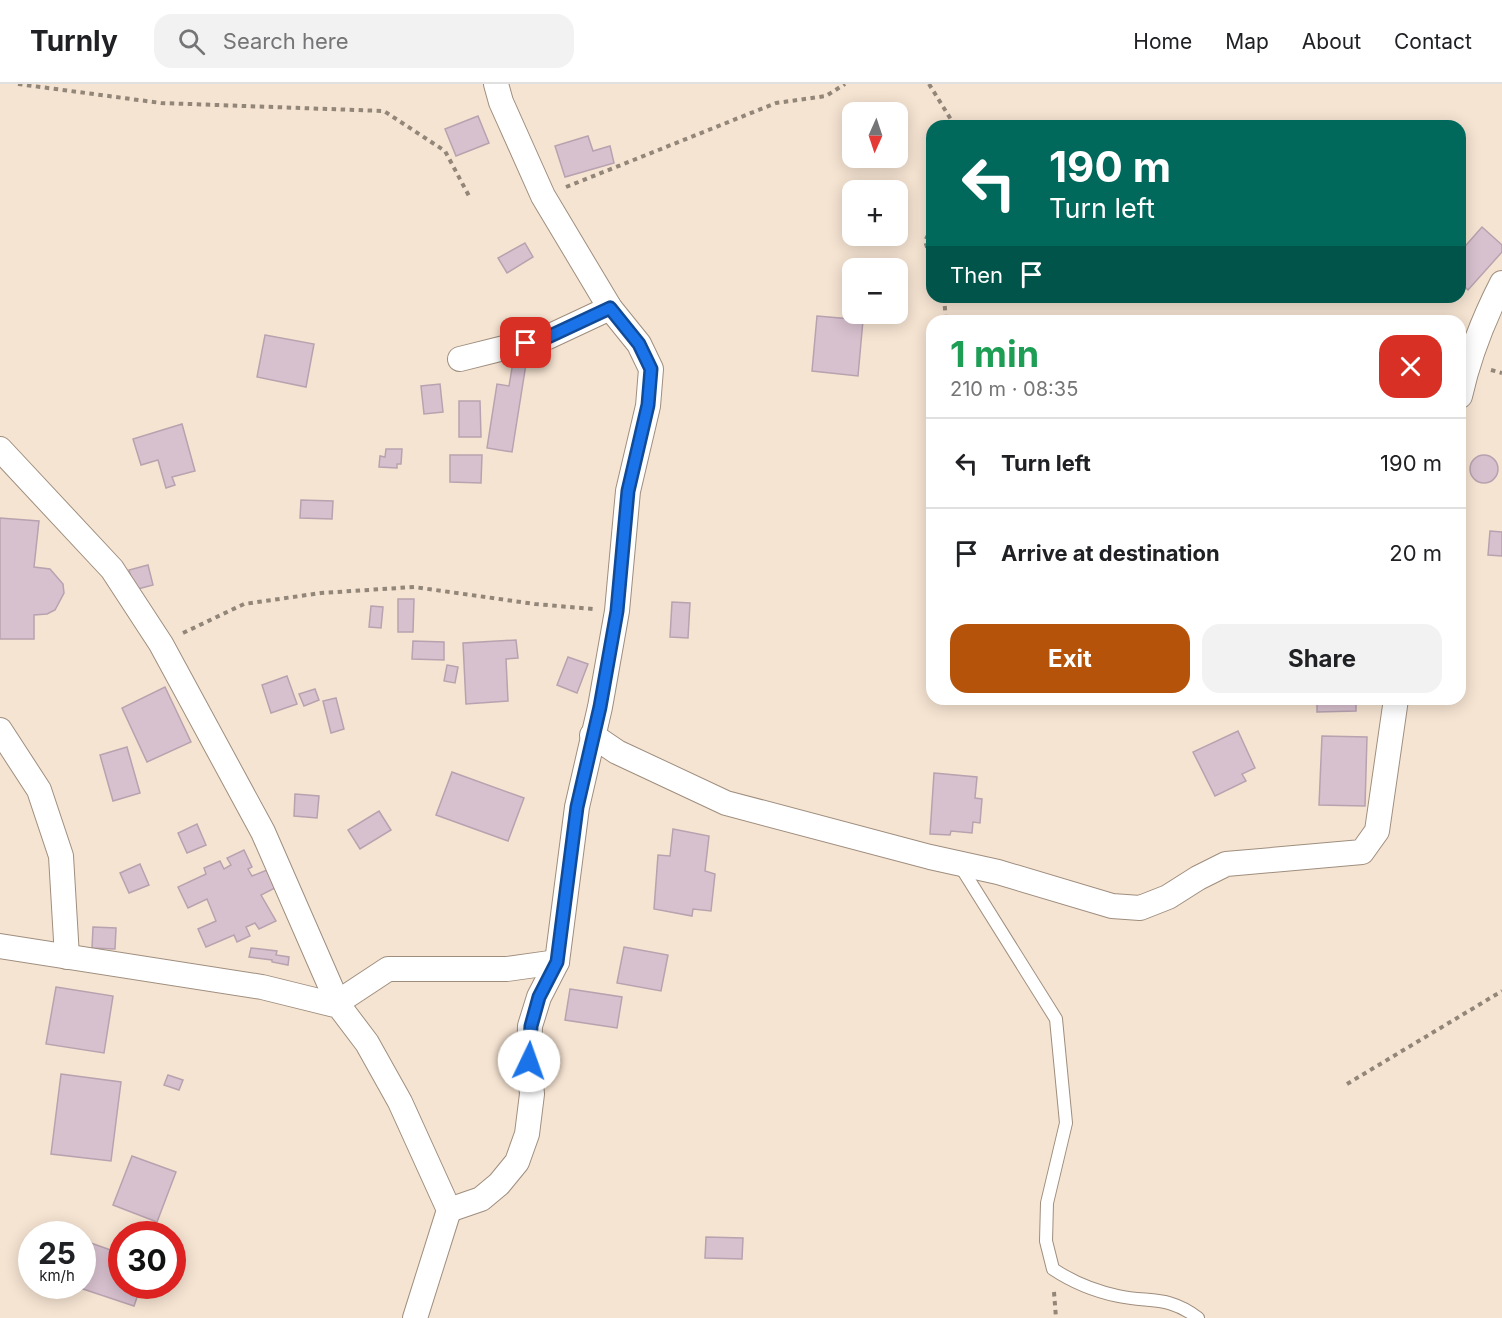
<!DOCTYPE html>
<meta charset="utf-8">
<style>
:root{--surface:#fff;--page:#f2f2f2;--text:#202124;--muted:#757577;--line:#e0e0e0;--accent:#b45309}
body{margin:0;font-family:Inter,sans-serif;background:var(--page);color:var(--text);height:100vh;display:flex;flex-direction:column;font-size:22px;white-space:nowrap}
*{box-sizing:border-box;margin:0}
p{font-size:20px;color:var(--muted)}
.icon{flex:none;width:33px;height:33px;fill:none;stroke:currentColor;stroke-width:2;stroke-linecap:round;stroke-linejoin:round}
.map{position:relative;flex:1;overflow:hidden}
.details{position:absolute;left:926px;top:231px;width:540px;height:390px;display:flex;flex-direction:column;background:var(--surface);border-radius:18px;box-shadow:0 3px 15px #0003}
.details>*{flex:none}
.guide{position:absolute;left:926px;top:36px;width:540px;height:183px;border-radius:18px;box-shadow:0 3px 15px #0003;background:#00695c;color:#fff;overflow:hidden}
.needle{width:39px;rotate:183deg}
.fabs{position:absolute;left:842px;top:18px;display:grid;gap:12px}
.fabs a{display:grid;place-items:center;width:66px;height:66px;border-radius:12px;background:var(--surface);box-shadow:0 3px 15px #0003;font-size:30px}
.speed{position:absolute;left:18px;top:1137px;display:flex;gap:12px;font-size:30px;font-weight:700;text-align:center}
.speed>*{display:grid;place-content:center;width:78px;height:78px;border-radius:50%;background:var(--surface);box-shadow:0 3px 15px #0003;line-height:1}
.speed small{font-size:15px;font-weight:400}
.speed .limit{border:9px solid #d22;background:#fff;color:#111}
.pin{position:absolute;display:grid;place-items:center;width:51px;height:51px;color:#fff;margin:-26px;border-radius:12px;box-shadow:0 3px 9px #0006}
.me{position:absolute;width:66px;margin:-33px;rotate:3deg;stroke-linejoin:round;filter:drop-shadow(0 0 4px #0008)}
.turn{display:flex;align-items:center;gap:21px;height:126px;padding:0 24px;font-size:27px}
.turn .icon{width:78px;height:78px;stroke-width:2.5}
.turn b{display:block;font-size:42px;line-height:51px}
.then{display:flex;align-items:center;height:57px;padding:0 24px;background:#0003;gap:12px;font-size:22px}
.round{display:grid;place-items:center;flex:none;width:63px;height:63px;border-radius:18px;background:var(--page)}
.summary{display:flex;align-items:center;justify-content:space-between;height:102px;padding:0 24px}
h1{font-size:36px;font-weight:700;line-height:45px;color:#1e9e55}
.button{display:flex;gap:12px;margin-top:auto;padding:12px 24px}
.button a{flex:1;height:69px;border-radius:18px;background:var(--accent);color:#fff;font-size:24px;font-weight:700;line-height:69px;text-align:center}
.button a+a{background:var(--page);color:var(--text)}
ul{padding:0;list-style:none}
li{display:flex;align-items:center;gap:18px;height:90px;padding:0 24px;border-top:2px solid var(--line)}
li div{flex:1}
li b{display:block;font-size:22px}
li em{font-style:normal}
header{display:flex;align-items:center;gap:36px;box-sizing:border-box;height:84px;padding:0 30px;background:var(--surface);border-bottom:2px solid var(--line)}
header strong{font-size:28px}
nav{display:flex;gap:33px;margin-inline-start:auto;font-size:21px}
.search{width:420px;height:54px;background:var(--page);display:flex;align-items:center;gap:15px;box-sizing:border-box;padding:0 21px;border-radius:18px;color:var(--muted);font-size:22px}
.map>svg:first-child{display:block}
</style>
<header>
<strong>Turnly</strong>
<div class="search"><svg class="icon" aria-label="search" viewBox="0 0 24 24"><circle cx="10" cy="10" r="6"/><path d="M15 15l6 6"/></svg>Search here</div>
<nav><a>Home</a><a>Map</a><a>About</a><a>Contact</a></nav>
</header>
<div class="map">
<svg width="1502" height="1234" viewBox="0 0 1502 1234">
<rect width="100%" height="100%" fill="#f6e4d2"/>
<g fill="#d8c1cf" stroke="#b8a2af" stroke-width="1.5">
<path d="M478,32L489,59L456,72L445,45Z"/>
<path d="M588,52L593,67L610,62L614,79L565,93L555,62Z"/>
<path d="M1482,143L1502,161V168L1468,206L1460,198V168Z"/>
<path d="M525,159L533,173L507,189L498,174Z"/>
<path d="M817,232L863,236L858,292L812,287Z"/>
<path d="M265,251L314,260L306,303L257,293Z"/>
<path d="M513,278L526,280L512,368L487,364L497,300L509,302Z"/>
<path d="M440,300L443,328L424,330L421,302Z"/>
<path d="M459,317H480L481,353H459Z"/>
<path d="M182,340L195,387L172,393L175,401L166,404L158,376L141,381L133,355Z"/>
<path d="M386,365H402L401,380H397V384L379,383L380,372L385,373Z"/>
<circle cx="1484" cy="385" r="14"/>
<path d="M450,371H482L481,399L450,398Z"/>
<path d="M301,416L333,417L332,435L300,434Z"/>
<path d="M0,434L39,437L34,483L50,485L63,500L64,509L55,526L47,530L34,531V555H0Z"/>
<path d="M1490,447L1502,448V472L1488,471Z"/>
<path d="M148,481L153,501L134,506L129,486Z"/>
<path d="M398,515H414L413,548H398Z"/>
<path d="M672,518L690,519L688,554L670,553Z"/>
<path d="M371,522L383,523L381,544L369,543Z"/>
<path d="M516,556L518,574L506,575L508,617L466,620L463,559Z"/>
<path d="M413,557L444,558V576L412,575Z"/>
<path d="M568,573L588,580L577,609L557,601Z"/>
<path d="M447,581L458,583L455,599L444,597Z"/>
<path d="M287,592L297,620L271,629L262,601Z"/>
<path d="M165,603L191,658L147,678L122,624Z"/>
<path d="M315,605L319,616L304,622L299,610Z"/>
<path d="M336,614L344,645L331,649L323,617Z"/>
<path d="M1317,615H1356V627L1317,628Z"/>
<path d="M1238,647L1255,684L1242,690L1246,697L1215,712L1193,668Z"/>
<path d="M1322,652L1367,653L1365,722L1319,721Z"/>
<path d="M127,663L140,709L113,717L100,671Z"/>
<path d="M452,688L524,714L508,757L436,731Z"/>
<path d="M934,689L977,693L975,714L982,715L980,739L973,738L972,749L951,747L950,751L930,750Z"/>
<path d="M295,710L319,712L317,734L294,732Z"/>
<path d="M379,727L391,746L360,765L348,746Z"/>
<path d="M197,740L206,761L187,769L178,749Z"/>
<path d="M673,745L709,752L705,787L715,790L711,827L693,825L692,832L654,825L658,771L670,772Z"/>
<path d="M244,766L252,783L248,785L252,792L267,786L275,804L261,811L276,837L259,845L255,839L246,843L250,852L237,858L234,851L206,863L198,845L216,837L207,815L188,824L178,803L206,790L204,784L220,777L224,785L231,781L227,774Z"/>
<path d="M140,780L149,801L129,809L120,789Z"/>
<path d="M93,843L116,844L115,865L92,864Z"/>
<path d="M624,863L668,871L661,907L617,899Z"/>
<path d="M251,864L277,867L276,871L289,873L288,881L272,878V876L249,873Z"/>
<path d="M56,903L113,912L104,969L46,960Z"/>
<path d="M570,905L622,913L617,944L565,936Z"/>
<path d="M61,990L121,998L111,1077L51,1070Z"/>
<path d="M168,991L183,996L179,1006L164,1001Z"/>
<path d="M132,1072L176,1088L157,1138L113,1121Z"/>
<path d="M706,1153L743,1154L742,1175L705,1174Z"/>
<path d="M88,1158L122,1170V1202H141L134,1222L74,1202H82V1175Z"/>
</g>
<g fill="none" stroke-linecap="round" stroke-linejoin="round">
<g stroke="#9f8e7e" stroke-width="14">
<path id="service" d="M959,780L1056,935L1066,1039L1047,1119L1046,1157L1053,1185C1074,1199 1094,1207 1118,1212C1150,1219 1168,1211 1198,1234"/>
</g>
<g stroke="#9f8e7e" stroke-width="26">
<g id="minor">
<path d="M460,275L548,253L610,224"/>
<path d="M1460,312C1469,272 1483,236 1502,199"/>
<path d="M0,365L112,485L161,560L263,748L339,922"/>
<path d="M0,646L39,706L61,772L67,873"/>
<path d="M592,651L617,668L726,719L930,773L998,788L1112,822L1140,824L1168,813L1198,794L1226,780L1362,768L1377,747L1396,615"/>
<path d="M0,862L262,903L339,922L367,959L400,1018L449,1126L415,1234"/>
<path d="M338,918L388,885H507L557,878"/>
<path d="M449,1126L481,1115L499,1100L517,1078L527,1050L532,1010L529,977L530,942L539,913L557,878L577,723L600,623L617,527L628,407L648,322L651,285L639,260L610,224L543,112L501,18L496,0"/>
</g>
</g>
<g stroke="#928679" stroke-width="4" stroke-dasharray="4.5 4.5" stroke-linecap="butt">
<path d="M18,0L161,19L384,27L445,67L469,112"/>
<path d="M929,0L955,42"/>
<path d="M566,103L776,19L826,12L845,0"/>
<path d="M932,143L925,157L932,178"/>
<path d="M944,213L946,237"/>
<path d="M1491,286L1502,289"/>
<path d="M183,549L244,520L321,509L414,503L535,520L593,525"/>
<path d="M1347,1000L1502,907"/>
<path d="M1054,1208L1056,1234"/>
</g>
<use href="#service" stroke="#fff" stroke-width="12"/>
<use href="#minor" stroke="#fff" stroke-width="24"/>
</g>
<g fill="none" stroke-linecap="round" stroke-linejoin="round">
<g stroke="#114b97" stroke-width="15">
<path id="route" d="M526,259L548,253L610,224L639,260L651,285L648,321L628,407L617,527L600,623L577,723L557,878L539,913L531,942L529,977"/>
</g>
<use href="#route" stroke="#1a73e8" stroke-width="10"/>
</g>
</svg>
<div class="fabs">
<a><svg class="needle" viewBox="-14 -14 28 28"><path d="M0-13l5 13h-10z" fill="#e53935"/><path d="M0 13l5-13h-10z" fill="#757577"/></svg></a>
<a>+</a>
<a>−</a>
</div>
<div class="speed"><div>25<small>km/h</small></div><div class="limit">30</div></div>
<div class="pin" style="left:526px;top:259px;background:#d93025"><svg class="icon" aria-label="arrive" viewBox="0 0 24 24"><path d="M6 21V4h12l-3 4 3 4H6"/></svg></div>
<svg class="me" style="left:529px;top:977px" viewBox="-20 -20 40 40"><circle r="19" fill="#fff"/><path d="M0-13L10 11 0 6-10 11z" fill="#1a73e8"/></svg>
<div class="guide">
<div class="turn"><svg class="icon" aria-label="left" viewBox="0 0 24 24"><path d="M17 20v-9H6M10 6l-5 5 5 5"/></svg><div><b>190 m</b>Turn left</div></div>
<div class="then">Then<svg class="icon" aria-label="arrive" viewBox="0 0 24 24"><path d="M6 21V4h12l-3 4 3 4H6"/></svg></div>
</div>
<section class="details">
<div class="summary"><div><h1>1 min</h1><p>210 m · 08:35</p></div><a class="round" style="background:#d93025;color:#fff"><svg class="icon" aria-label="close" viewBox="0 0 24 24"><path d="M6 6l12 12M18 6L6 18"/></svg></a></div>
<ul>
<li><svg class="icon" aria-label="left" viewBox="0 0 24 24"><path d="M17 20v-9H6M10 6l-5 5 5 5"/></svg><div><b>Turn left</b></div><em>190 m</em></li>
<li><svg class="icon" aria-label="arrive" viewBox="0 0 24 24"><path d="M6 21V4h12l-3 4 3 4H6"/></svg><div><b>Arrive at destination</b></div><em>20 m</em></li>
</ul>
<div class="button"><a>Exit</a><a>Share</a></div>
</section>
</div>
